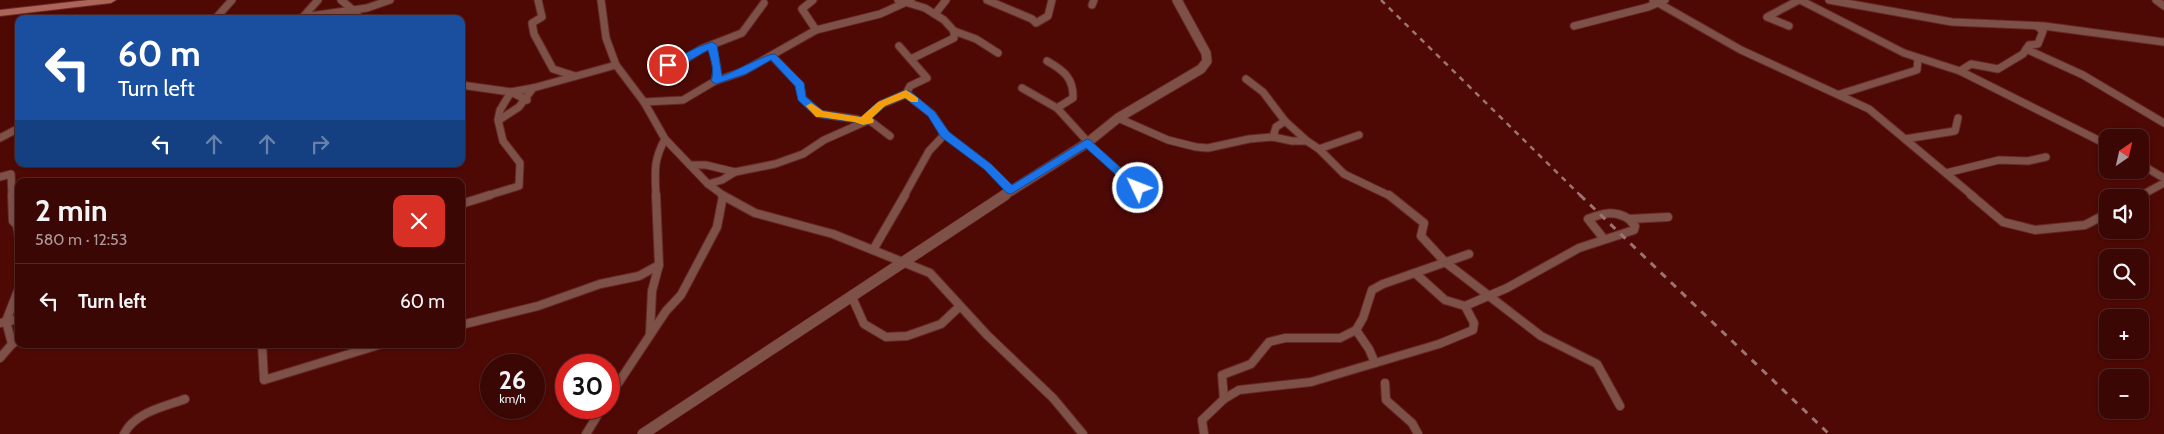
<!DOCTYPE html>
<meta charset="utf-8">
<style>
:root{--surface:#3a0704;--page:#41100e;--text:#f1f3f6;--muted:#ab999a;--line:#542826}
body{margin:0;font-family:Cabin,sans-serif;background:var(--page);color:var(--text);height:100vh;display:flex;flex-direction:column;font-size:19px;white-space:nowrap}
*{box-sizing:border-box;margin:0}
p{font-size:16px;color:var(--muted)}
.icon{flex:none;width:28px;height:28px;fill:none;stroke:currentColor;stroke-width:2;stroke-linecap:round;stroke-linejoin:round}
.map{position:relative;flex:1;overflow:hidden}
.sheet{position:absolute;left:15px;top:178px;width:450px;height:170px;display:flex;flex-direction:column;background:var(--surface);border-radius:10px;box-shadow:0 1px 4px #0004,0 0 0 1px var(--line)}
.sheet>*{flex:none}
.top-card{position:absolute;left:15px;top:15px;width:450px;height:152px;border-radius:10px;box-shadow:0 1px 4px #0004,0 0 0 1px var(--line);background:#1a4fa0;color:#fff;overflow:hidden}
.needle{width:32px;rotate:34deg}
.controls{position:absolute;left:2099px;top:129px;display:grid;gap:10px}
.controls a{display:grid;place-items:center;width:50px;height:50px;border-radius:10px;background:var(--surface);box-shadow:0 1px 4px #0004,0 0 0 1px var(--line);font-size:25px}
.speed{position:absolute;left:480px;top:354px;display:flex;gap:10px;font-size:25px;font-weight:700;text-align:center}
.speed>*{display:grid;place-content:center;width:65px;height:65px;border-radius:50%;background:var(--surface);box-shadow:0 1px 4px #0004,0 0 0 1px var(--line);line-height:1}
.speed small{font-size:12px;font-weight:400}
.speed .limit{border:8px solid #d22;background:#fff;color:#111}
.pin{position:absolute;display:grid;place-items:center;width:42px;height:42px;color:#fff;margin:-21px;border:2px solid #fff;border-radius:50%;box-shadow:0 1px 5px #0007}
.me{position:absolute;width:55px;margin:-28px;rotate:313deg;stroke-linejoin:round;filter:drop-shadow(0 0 4px #0008)}
.turn{display:flex;align-items:center;gap:18px;height:105px;padding:0 20px;font-size:22px}
.turn .icon{width:65px;height:65px;stroke-width:2.5}
.turn b{display:block;font-size:35px;line-height:42px}
.lanes{display:flex;align-items:center;height:48px;padding:0 20px;background:#0003;justify-content:center;gap:25px;direction:ltr}
.lanes .off{opacity:.35}
.round{display:grid;place-items:center;flex:none;width:52px;height:52px;border-radius:10px;background:var(--page)}
.headline{display:flex;align-items:center;justify-content:space-between;height:85px;padding:0 20px}
h1{font-size:30px;font-weight:700;line-height:38px}
ul{padding:0;list-style:none}
li{display:flex;align-items:center;gap:15px;height:75px;padding:0 20px;border-top:1px solid var(--line)}
li div{flex:1}
li b{display:block;font-size:19px}
li em{font-style:normal}
.map>svg:first-child{display:block}
</style>
<div class="map">
<svg width="2164" height="434" viewBox="0 0 2164 434">
<rect width="100%" height="100%" fill="#4e0905"/>
<g fill="none" stroke-linecap="round" stroke-linejoin="round">
<g stroke="#662926" stroke-width="9">
<g id="minor-far1">
<path d="M341,0L353,10L367,8L390,0"/>
<path d="M538,0L542,17L532,23L534,34L553,69L575,76"/>
<path d="M601,0L606,38L616,65L644,102L665,139L708,184L724,196"/>
<path d="M813,0L802,9L816,30"/>
<path d="M898,0L925,8L944,20L954,31L976,39L998,53"/>
<path d="M987,0L1032,19L1036,23L1048,16L1052,0"/>
<path d="M1653,0L1741,50L1869,109L1973,196"/>
<path d="M1800,0L1904,53L1960,71L1971,64L1998,69L2023,54L2029,45L2038,44L2043,31L2037,26"/>
<path d="M1829,0L1952,22L2044,26L2164,42"/>
<path d="M2156,0L2164,6"/>
<path d="M1092,5L1094,0"/>
<path d="M935,14L946,0"/>
<path d="M303,17L353,10L361,19"/>
<path d="M215,19L232,0"/>
<path d="M295,19L303,17L318,0"/>
<path d="M1574,26L1648,7L1665,0"/>
<path d="M1789,26L1767,17L1799,0"/>
<path d="M712,45L717,68L715,81"/>
<path d="M899,46L927,78L910,86L906,94"/>
<path d="M2026,49L2083,75L2164,123"/>
<path d="M772,56L800,85L802,98L820,114L856,119L863,122"/>
<path d="M911,59L954,38V31"/>
<path d="M1047,61C1063,70 1074,78 1073,98L1057,108"/>
<path d="M668,65L686,59L701,49L742,33L764,3"/>
<path d="M1960,71L2108,145"/>
<path d="M1246,79L1263,92L1285,121L1276,127L1273,137"/>
<path d="M461,85L511,92L533,88L616,65"/>
<path d="M1022,88L1057,108L1088,142"/>
<path d="M1840,94L1917,70L1918,58"/>
<path d="M644,102L683,100L715,81L742,72L816,30L880,14L911,0"/>
<path d="M1118,118L1168,140L1196,147L1208,148L1249,139L1273,137L1292,141H1307L1319,149L1359,135"/>
<path d="M499,120L519,107L533,88"/>
<path d="M869,120L865,119L882,104L906,94L932,114L945,134L929,151L904,196"/>
<path d="M1285,121L1307,141"/>
<path d="M945,134L988,167L1011,190"/>
<path d="M0,138L19,128"/>
<path d="M1905,139L1955,131L1958,118"/>
<path d="M1087,143L1138,188"/>
<path d="M1319,149L1344,174L1390,196"/>
<path d="M2140,164L2164,178"/>
<path d="M690,165H706L735,172"/>
<path d="M1946,173L1999,160L2028,161L2046,157"/>
<path d="M0,177L11,174L12,196"/>
<path d="M708,184L722,180L735,172L775,164L803,154L824,140L869,120L890,136"/>
<path d="M486,196L519,186L520,163L503,141L498,120L500,110L511,92L527,100"/>
<path d="M656,196C655,172 653,161 665,139"/>
<path d="M2140,196L2164,183"/>
</g>
</g>
<g stroke="#662926" stroke-width="10">
<g id="minor">
<path d="M12,195L13,221L17,225L19,237"/>
<path d="M722,195L755,213L833,234L930,273L987,335L1053,398L1083,434"/>
<path d="M1389,195L1424,223L1421,236L1445,262L1541,336L1597,364L1620,406"/>
<path d="M1971,195L2003,222L2035,230L2085,225L2108,213"/>
<path d="M2137,198L2142,195"/>
<path d="M461,204L490,195"/>
<path d="M1604,239L1588,219C1603,213 1614,210 1629,219"/>
<path d="M873,250L905,195"/>
<path d="M1415,273L1445,300L1465,306"/>
<path d="M852,297L864,324L886,337L907,336L941,324L960,306"/>
<path d="M0,323L19,319"/>
<path d="M461,325L538,306L600,284L639,276L659,265"/>
<path d="M650,333L652,291L659,265L656,195"/>
<path d="M12,344L6,321L19,288"/>
<path d="M262,344L264,380L382,344"/>
<path d="M0,358L12,344L19,340"/>
<path d="M1375,363L1369,349L1356,330L1363,318L1372,290L1383,284L1469,254"/>
<path d="M1385,383L1386,400L1412,423L1418,434"/>
<path d="M609,397L666,311L681,295L717,227L723,196"/>
<path d="M1224,399L1239,390L1311,382L1439,344L1473,330L1474,323L1465,306L1507,288L1579,248L1634,230L1635,226L1629,219L1668,217"/>
<path d="M124,434C135,412 164,407 185,399"/>
<path d="M586,434L602,408"/>
<path d="M1204,434L1202,420L1224,399L1222,375L1251,364L1269,342L1285,338H1340L1356,330"/>
</g>
</g>
<g stroke="#662926" stroke-width="11">
<path id="tertiary-far1" d="M1003,196L1087,143L1118,118L1201,69L1207,61L1206,53L1177,0"/>
</g>
<g stroke="#662926" stroke-width="12">
<path id="tertiary" d="M643,434L1005,195"/>
</g>
<g stroke="#662926" stroke-width="2">
<path id="secondary" d="M88,0H116L111,3L0,16V10Z"/>
</g>
<use href="#minor-far1" stroke="#7d5048" stroke-width="7"/>
<use href="#minor" stroke="#7d5048" stroke-width="8"/>
<use href="#tertiary-far1" stroke="#7d5048" stroke-width="9"/>
<use href="#tertiary" stroke="#7d5048" stroke-width="11"/>
<use href="#secondary" fill="#ad6459" fill-rule="evenodd"/>
<path stroke="#9d7471" stroke-width="2.5" stroke-dasharray="5.5 5.5" stroke-linecap="butt" d="M1381,0L1581,196"/>
<path stroke="#9d7471" stroke-width="3" stroke-dasharray="7 7" stroke-linecap="butt" d="M1580,195L1829,434"/>
</g>
<path fill="#1a73e8" stroke="#114b97" d="M712,42L717,45L722,76C734,72 768,53 775,54L804,83L806,97L823,111L861,117L878,102L903,91H910L935,112L949,132L991,164L1012,185L1087,139L1090,140L1143,188L1138,192L1134,191L1086,148L1011,194L1007,193L984,169L941,137L928,116L905,98L885,106L872,118L874,120L873,123L863,125L854,122L816,117L798,100L795,86L771,60L746,74L716,84L711,81C715,72 711,60 708,50L689,61L668,68L663,65L698,47Z"/>
<path fill="#f59e0b" d="M906,90L918,98V102H911L905,98L885,106L872,118L874,120L873,123L863,125L854,122L820,117H816L806,106L811,103L823,111L861,117L878,102Z"/>
</svg>
<div class="controls">
<a><svg class="needle" viewBox="-14 -14 28 28"><path d="M0-13l5 13h-10z" fill="#e53935"/><path d="M0 13l5-13h-10z" fill="#ab999a"/></svg></a>
<a><svg class="icon" aria-label="sound" viewBox="0 0 24 24"><path d="M4 9h4l5-4v14l-5-4H4zM17 9q2 3 0 6"/></svg></a>
<a><svg class="icon" aria-label="search" viewBox="0 0 24 24"><circle cx="10" cy="10" r="6"/><path d="M15 15l6 6"/></svg></a>
<a>+</a>
<a>−</a>
</div>
<div class="speed"><div>26<small>km/h</small></div><div class="limit">30</div></div>
<div class="pin" style="left:668px;top:65px;background:#d93025"><svg class="icon" aria-label="arrive" viewBox="0 0 24 24"><path d="M6 21V4h12l-3 4 3 4H6"/></svg></div>
<svg class="me" style="left:1138px;top:188px" viewBox="-20 -20 40 40"><circle r="17" fill="#1a73e8" stroke="#fff" stroke-width="3"/><path d="M0-11L8 9 0 5-8 9z" fill="#fff"/></svg>
<div class="top-card">
<div class="turn"><svg class="icon" aria-label="left" viewBox="0 0 24 24"><path d="M17 20v-9H6M10 6l-5 5 5 5"/></svg><div><b>60 m</b>Turn left</div></div>
<div class="lanes"><svg class="icon" aria-label="left" viewBox="0 0 24 24"><path d="M17 20v-9H6M10 6l-5 5 5 5"/></svg><svg class="icon off" aria-label="ahead" viewBox="0 0 24 24"><path d="M12 20V5M6 11l6-6 6 6"/></svg><svg class="icon off" aria-label="ahead" viewBox="0 0 24 24"><path d="M12 20V5M6 11l6-6 6 6"/></svg><svg class="icon off" aria-label="right" viewBox="0 0 24 24"><path d="M7 20v-9h11M14 6l5 5-5 5"/></svg></div>
</div>
<section class="sheet">
<div class="headline"><div><h1>2 min</h1><p>580 m · 12:53</p></div><a class="round" style="background:#d93025;color:#fff"><svg class="icon" aria-label="close" viewBox="0 0 24 24"><path d="M6 6l12 12M18 6L6 18"/></svg></a></div>
<ul>
<li><svg class="icon" aria-label="left" viewBox="0 0 24 24"><path d="M17 20v-9H6M10 6l-5 5 5 5"/></svg><div><b>Turn left</b></div><em>60 m</em></li>
</ul>
</section>
</div>
